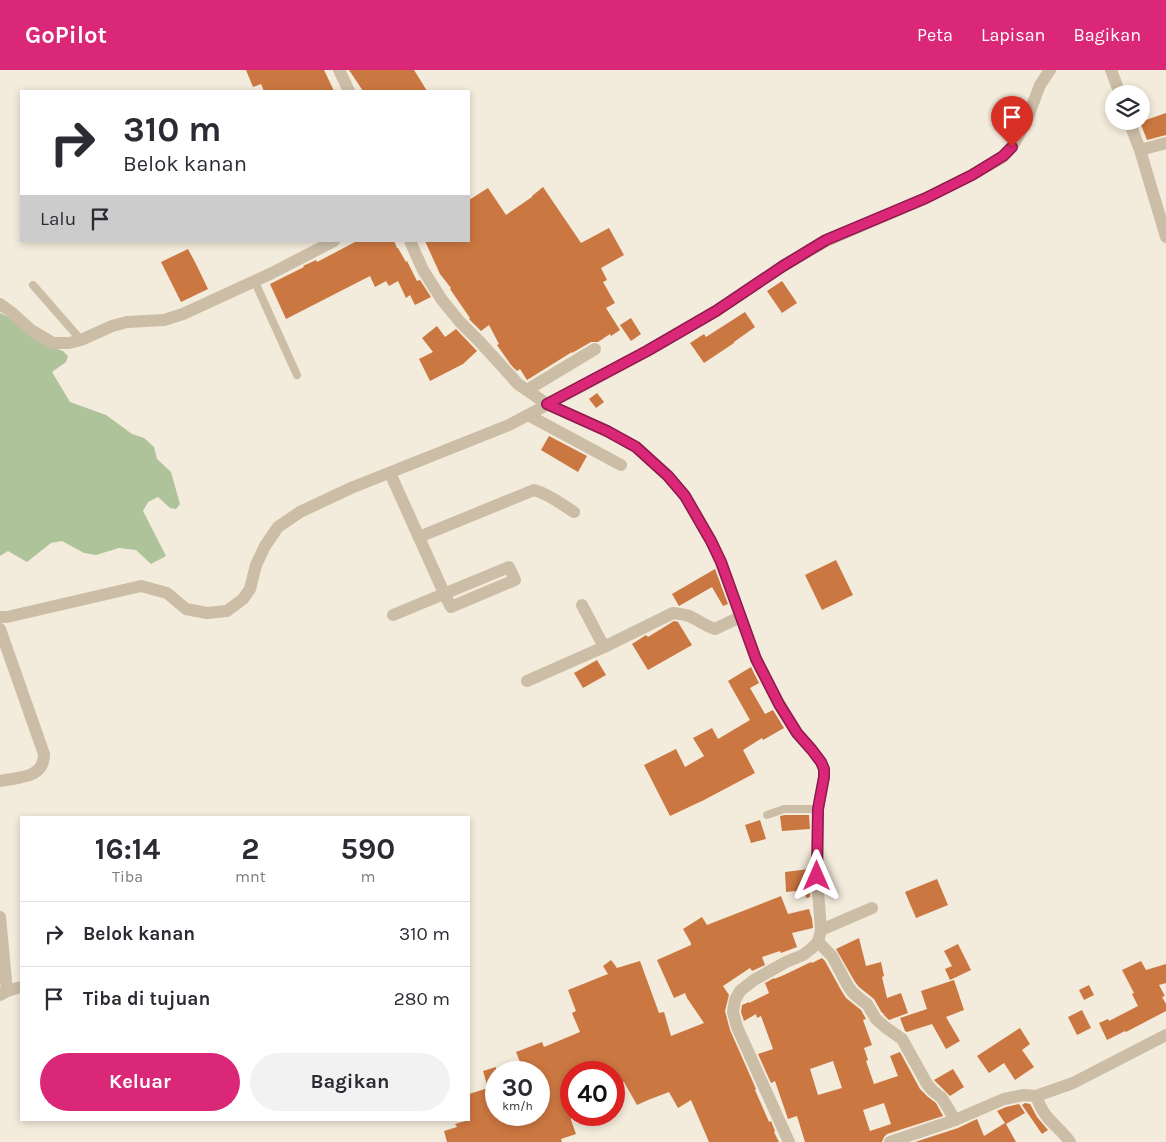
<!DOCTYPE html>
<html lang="id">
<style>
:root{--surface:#fff;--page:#f2f2f3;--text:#2b2b33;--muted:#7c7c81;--line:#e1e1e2;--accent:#db2777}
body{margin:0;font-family:Karla,sans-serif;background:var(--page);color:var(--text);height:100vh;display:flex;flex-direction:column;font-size:19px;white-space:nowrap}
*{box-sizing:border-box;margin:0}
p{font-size:16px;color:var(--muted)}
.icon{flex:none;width:28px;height:28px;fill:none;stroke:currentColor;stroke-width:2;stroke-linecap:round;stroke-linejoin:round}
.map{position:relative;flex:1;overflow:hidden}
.panel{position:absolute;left:20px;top:746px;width:450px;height:305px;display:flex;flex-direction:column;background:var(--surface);border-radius:0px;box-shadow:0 2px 8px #0003}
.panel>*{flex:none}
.banner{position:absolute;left:20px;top:20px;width:450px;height:152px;border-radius:0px;box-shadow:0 2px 8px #0003;background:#fff;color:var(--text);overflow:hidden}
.fabs{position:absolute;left:1105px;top:15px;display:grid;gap:10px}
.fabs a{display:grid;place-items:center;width:45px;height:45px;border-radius:50%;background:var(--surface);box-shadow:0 2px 8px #0003;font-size:25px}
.speed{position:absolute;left:485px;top:991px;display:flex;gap:10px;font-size:25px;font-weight:700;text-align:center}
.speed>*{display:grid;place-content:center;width:65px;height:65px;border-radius:50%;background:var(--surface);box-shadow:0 2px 8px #0003;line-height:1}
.speed small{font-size:12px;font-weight:400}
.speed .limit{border:8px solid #d22;background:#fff;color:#111}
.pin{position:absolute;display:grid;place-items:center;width:42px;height:42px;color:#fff;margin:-51px -21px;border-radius:50% 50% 50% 0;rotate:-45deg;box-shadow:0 0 5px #0007}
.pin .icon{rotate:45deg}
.me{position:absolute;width:55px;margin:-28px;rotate:0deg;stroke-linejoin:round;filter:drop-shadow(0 0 4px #0008)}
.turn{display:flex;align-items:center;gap:18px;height:105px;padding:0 20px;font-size:22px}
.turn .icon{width:65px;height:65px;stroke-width:2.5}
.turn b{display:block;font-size:35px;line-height:42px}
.then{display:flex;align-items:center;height:48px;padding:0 20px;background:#0003;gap:10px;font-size:19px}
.eta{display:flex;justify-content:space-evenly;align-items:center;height:85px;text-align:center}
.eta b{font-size:30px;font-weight:700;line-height:35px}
.action{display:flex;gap:10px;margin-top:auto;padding:10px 20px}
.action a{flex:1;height:58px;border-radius:30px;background:var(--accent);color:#fff;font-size:20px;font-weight:700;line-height:58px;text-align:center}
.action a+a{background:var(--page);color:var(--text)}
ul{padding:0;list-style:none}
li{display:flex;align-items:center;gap:15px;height:65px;padding:0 20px;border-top:1px solid var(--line)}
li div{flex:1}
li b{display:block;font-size:19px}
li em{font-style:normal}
header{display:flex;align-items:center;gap:30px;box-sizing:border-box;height:70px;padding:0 25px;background:var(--accent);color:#fff}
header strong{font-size:24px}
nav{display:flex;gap:28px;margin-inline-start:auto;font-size:18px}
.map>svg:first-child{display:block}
</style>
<header>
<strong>GoPilot</strong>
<nav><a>Peta</a><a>Lapisan</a><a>Bagikan</a></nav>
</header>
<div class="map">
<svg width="1166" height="1072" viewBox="0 0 1166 1072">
<rect width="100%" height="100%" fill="#f3ebdb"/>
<path fill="#afc39a" d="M0,243L12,249L41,273L63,281L68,286L66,292L52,302L70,332L106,345L132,364L144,368L154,377L157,389L171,402L180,434L176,439L170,438L158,427L148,432L143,441L166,486L151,494L136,480L119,478L96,485L84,483L62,471L51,473L27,492L8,481L0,486Z"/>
<g fill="#cb7741" fill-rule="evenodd">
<path d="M246,0H324L334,21H264L261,14L253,17Z"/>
<path d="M349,0H414L427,21H363Z"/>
<path d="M1166,43V65L1147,70L1140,52Z"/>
<path d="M543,117L581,173L609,158L624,185L601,198L607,210L603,212L615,233L606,238L620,260L611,266L610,264L598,272H591L572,283V282L527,310L520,299L517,301L511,295L497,275L499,274L489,255L481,261L469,249L470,248L450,219L451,218L440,204L425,171H469V130L488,118L506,145L532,127V126Z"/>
<path d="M357,171H394L397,178H398L406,192L407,191L417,211L420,210L431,227L415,235L410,225L406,228L398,211L389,216L386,211L375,217L370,206L286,249L270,214L304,197L303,196L316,190L317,192Z"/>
<path d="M188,179L196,194L208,219L181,232L161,192Z"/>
<path d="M782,211L797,233L782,243L767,221Z"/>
<path d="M745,242L755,257L734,272V273L704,293L690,273L704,264L706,267Z"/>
<path d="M631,248L641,264L631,271L620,255Z"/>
<path d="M437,256L445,267L456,259L477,281L463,294L430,311L419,289L433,282L422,268Z"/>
<path d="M597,323L604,332L596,338L589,329Z"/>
<path d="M549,366L587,386L578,402L541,380Z"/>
<path d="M836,490L853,525L822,540L805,505Z"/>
<path d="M715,499L728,534L723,536L712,517L679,536L672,524Z"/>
<path d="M674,551L678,552L692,575L648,600L632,574L646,565L648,567Z"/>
<path d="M597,590L606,605L583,618L574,603Z"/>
<path d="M751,597L759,613L750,618L765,644L773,640L784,658L763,670L762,668L743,680L755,703L704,730L670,746L644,695L676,679L685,697L704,686L693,668L712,658L718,669L750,650L728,611Z"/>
<path d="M785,745H809L810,759L782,761L780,746Z"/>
<path d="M760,750L766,769L751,773L745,755Z"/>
<path d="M809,799L810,827L806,828L805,820L786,822L785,802Z"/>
<path d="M937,809L948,835L916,848L905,822Z"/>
<path d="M781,826L788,844L809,839L812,849L813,858L792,863L797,877L781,883L780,881L762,887L765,895L752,901L750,898L723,916L729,925L725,941L730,960L756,1019L755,1020L769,1052L771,1051L775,1061L774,1062L779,1072H709L691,1030L678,1038L669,1022L648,1030L637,1035L624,1012L614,1016V1002H571V1050L576,1064L561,1069L562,1072H447L444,1061L457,1057L455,1054L469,1050V1024L488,1018L483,1001L496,997V1045H539V1002H524L516,982L542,972L544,977L580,962L572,943L576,941L568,920L608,904L603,896L611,890L617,898L640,891L659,943L664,942L671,966L704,953L687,928L685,923L674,928L657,890L691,875V873L683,859L702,847L707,855Z"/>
<path d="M859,868L866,896L881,892L884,906L882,907L887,928L901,923L908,943L889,950L884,945L883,943H882L874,929L859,917L855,912L836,879Z"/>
<path d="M958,874L971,900L950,910L945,899L952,896L944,881Z"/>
<path d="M822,888L825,891L841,920L846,928L861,940L866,949L863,950L872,975L864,978L868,990L866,991L874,1014L898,1006L890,986L900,982L920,1019L928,1027L936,1033L943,1046L887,1064L884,1067L882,1072H805L797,1046L788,1049L775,1011L771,1013L758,984L773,979L761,946L757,948L756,944L744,951L741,942L742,935L749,932V933L769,923L765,913L774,908V909L784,905L811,892L812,893ZM833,991L842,1018L818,1025L810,999ZM884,1033L891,1054L870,1061L863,1040Z"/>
<path d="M1141,891L1146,900L1166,894V913L1159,915L1165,926L1162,927L1166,934V941L1126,962L1125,961L1107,970L1099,953L1108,949L1109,951L1138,936L1132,924L1134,923L1122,900Z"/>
<path d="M954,910L964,940L946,947L960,971L946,979L932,954L907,962L905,961L900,948L927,939L921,921Z"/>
<path d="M1089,915L1094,925L1084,930L1079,920Z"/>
<path d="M1082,940L1091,958L1077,965L1068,947Z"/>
<path d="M1020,958L1030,974L1022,980L1034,997L1015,1010L1004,993L989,1003L977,986Z"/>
<path d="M953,999L964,1017L950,1026L934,1010Z"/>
<path d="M1025,1033L1030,1034L1037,1047L1048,1060L1042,1064L1022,1035Z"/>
<path d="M1019,1034L1025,1043L1006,1054L1016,1072H915L958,1058L977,1049L984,1066L1005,1053L997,1041L1006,1037Z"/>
</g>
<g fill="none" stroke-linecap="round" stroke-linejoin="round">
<g stroke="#cbbda6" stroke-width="8">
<path d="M254,210L297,305"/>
<path d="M33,215L81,270"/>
<path d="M767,745L784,739H818"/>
</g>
<g stroke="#cbbda6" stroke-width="12">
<path d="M1111,0L1120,24"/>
<path d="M1129,51L1140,80L1166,167"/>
<path d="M1140,80L1166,73"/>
<path d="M0,234L11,242L31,260L53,273H69L81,270L112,256L127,252L164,250L183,244L272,203L334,171"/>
<path d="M527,320L595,279"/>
<path d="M528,345L621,395"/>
<path d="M390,403L444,523L451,537L515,510L509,497L393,545"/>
<path d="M419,467L534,420C549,424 561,434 574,442"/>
<path d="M582,535L604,577"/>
<path d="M0,547H7L141,516L167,523L186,539L207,543L227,541L243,529L250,519L256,495L265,476L278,457L300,442L351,418L509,355L528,345L647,281L716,241L783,196L826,171L926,128L972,105L1003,87L1012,77L1026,52L1040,15L1050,0"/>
<path d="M0,559L44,684C44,709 19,707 0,711"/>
<path d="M527,611L604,577L673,543C680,544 687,544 693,548C702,552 705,556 715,559L740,547"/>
<path d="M0,847L7,921"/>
<path d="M821,860L872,838"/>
<path d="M818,872L832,886L848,916L853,923L864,932L867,934L876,949L885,957L902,969L927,1014L933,1021L942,1028L955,1050"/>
<path d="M0,925L7,921L21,917"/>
<path d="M1036,1026C1039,1034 1042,1041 1048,1048C1055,1056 1064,1063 1070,1072"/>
<path d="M890,1072L955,1050L1004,1029L1024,1025L1036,1026L1073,1013L1166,965"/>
</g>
<g stroke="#cbbda6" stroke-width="12">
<path d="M339,0L349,21"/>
<path d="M410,171L423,200L442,230L460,252L480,272L518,314L547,334L607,361L636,377L668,406L685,426L711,471L721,492L756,589L779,634L797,663L812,680L821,692L824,699V707L818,739L817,807L821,860L818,872L812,878L803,885L786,892L754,910L740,921L735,930L733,942L737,957L789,1072"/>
</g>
</g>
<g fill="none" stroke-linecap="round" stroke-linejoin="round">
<g stroke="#8e194d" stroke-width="12">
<path id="route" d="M817,806L818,739L824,707V699L821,692L812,680L797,663L779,634L756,589L721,492L711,471L685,426L668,406L636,377L607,361L547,334L647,281L716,241L783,196L826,170L926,128L972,105L1003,86L1012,77"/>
</g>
<use href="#route" stroke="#db2777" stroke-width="9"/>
</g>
</svg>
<div class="fabs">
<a><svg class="icon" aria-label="layers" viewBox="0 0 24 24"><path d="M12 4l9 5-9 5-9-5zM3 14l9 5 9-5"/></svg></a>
</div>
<div class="speed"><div>30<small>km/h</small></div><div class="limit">40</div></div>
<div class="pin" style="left:1012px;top:77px;background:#d93025"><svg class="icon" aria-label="arrive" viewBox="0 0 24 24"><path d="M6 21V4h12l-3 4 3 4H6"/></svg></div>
<svg class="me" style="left:817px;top:806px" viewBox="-20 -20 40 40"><path d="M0-17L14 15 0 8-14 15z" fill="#db2777" stroke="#fff" stroke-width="4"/></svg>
<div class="banner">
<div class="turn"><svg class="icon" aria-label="right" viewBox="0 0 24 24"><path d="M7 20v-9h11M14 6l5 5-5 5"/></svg><div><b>310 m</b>Belok kanan</div></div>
<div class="then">Lalu<svg class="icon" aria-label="arrive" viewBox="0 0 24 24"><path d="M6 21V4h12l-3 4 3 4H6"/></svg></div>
</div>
<section class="panel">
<div class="eta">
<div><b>16:14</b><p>Tiba</p></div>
<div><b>2</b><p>mnt</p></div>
<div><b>590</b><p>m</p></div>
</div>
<ul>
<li><svg class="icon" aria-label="right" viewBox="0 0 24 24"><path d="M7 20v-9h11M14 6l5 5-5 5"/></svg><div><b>Belok kanan</b></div><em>310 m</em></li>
<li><svg class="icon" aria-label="arrive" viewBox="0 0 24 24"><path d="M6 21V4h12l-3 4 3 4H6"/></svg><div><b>Tiba di tujuan</b></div><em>280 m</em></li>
</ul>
<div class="action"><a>Keluar</a><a>Bagikan</a></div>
</section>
</div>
